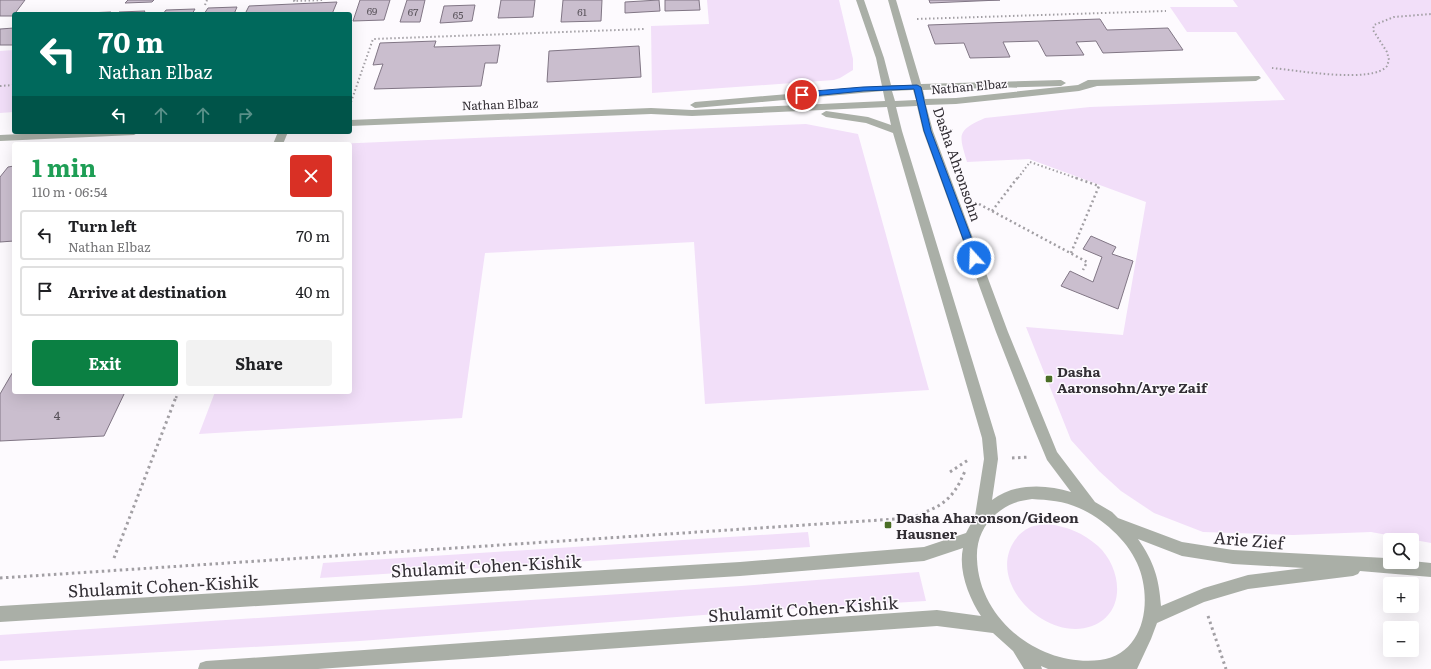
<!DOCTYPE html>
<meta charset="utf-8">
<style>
:root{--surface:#fff;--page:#f2f2f2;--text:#202124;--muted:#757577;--line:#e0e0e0;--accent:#0b8043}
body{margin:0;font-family:Literata,serif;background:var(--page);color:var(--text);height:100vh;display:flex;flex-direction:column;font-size:15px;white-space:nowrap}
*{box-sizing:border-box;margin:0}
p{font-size:13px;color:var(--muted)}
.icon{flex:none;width:22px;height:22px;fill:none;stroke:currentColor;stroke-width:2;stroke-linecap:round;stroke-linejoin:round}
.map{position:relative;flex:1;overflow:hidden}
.side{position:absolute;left:12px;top:142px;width:340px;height:252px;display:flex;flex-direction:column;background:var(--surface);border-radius:4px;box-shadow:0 4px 16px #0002}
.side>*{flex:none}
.guide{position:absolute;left:12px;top:12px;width:340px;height:122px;border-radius:4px;box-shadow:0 4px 16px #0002;background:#00695c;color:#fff;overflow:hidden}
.fabs{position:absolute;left:1383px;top:533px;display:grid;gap:8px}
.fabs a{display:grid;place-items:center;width:36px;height:36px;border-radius:4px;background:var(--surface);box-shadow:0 4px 16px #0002;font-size:20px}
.pin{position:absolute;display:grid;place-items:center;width:34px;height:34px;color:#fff;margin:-17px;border:2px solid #fff;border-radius:50%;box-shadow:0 1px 4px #0007}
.me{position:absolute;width:44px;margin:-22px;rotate:340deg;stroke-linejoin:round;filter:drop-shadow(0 0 3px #0008)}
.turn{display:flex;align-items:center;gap:14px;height:84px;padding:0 20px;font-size:18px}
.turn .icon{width:52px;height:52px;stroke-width:2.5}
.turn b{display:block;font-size:28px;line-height:34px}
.lanes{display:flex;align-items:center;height:38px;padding:0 20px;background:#0003;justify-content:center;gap:20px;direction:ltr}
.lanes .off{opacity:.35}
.round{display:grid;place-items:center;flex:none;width:42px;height:42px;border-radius:4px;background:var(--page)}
.head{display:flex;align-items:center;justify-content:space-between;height:68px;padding:0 20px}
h1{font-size:24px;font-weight:700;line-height:30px;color:#1e9e55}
.primary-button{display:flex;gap:8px;margin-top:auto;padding:8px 20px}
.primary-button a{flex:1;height:46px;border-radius:4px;background:var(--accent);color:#fff;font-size:16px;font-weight:700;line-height:46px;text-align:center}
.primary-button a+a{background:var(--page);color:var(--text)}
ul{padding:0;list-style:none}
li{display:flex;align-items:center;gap:12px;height:50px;margin:0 8px 6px;padding:0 12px;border:2px solid var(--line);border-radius:4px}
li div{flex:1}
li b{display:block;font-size:15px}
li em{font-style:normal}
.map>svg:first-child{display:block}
</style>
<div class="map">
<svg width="1431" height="669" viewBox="0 0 1431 669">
<rect width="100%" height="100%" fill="#fdfafe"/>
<g fill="#f2dff9">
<path d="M707,0H839L853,59V70L840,78L834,80L652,93L651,26L709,24Z"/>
<path d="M1233,0H1431V543L1371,532L1293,535L1203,532L1154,513L1121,491L1099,471L1071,440L1026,327L1123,335L1146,202L1029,159L967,162C959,134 956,131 985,118L1090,107L1285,100L1236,32H1187L1170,7H1238Z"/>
<path d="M14,50V112L0,113V51Z"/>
<path d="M806,124L858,134L929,390L705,404L694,242L485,253L462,418L199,434L215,392H350V144H335Z"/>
<path d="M1049,524C1068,527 1083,533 1098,546C1122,568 1127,613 1092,626C1047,643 985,583 1015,540C1019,534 1026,528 1034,526C1039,525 1044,524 1049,524Z"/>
<path d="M808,532L810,547L320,578L323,563Z"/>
<path d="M919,572L926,601L743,612L360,641L0,661V635L741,586Z"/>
</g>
<g fill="#cabece" stroke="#817685">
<path d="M0,0H25L13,16H0Z"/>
<path d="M128,0H154L152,2L125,3Z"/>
<path d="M360,0H390L384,20L353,21Z"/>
<path d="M407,0H425L420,22H400Z"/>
<path d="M501,0H535L533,17L498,18Z"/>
<path d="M563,0H602L601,21L561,22Z"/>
<path d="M659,0L660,11L625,13V2Z"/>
<path d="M665,0H699L700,10L665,11Z"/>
<path d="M929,0H1000L930,3Z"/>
<path d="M337,2L332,14H245L249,6Z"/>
<path d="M475,5L472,21L440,23L444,6Z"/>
<path d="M237,7L234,14H204L208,8Z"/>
<path d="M195,9L192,14H163L166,10Z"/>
<path d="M145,11L143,14H118L119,12Z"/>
<path d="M111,12L110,14H62Z"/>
<path d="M1100,19L1107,30L1168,28L1183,50L1103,53L1096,41L1076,42L1084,55L1046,56L1038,41L1003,42L1010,57L970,58L964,43L935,44L928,25Z"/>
<path d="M14,28V45H0V29Z"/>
<path d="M436,41L434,47L500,45L497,63H485L481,86L374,89L383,64L373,65L380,43Z"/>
<path d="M639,46L641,77L547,82L549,51Z"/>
<path d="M14,166V241L0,242V177L8,167Z"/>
<path d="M1091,236L1116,247L1112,254L1133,261L1118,309L1061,286L1070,271L1093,282L1102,257L1083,249Z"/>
<path d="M14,370V392H125L104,436L0,441V394Z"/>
</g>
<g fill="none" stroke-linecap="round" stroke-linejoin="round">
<g stroke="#a29fa4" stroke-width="2" stroke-dasharray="1.5 2.5" stroke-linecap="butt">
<path d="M295,0L294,1L324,0"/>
<path d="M205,5L207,0"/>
<path d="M917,19L1166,11"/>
<path d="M1272,68C1295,70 1373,84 1387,66L1389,60L1387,52L1373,30L1374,25L1394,17L1431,14"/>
<path d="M0,86L14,85"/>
<path d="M351,102L373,39L645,29"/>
<path d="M947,130H955"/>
<path d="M1018,178L1030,162L1076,178"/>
</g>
<g stroke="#a29fa4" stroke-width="2.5" stroke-dasharray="2 3" stroke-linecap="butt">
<path d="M979,204L1087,262L1083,270"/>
<path d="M992,211L1018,177"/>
<path d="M1071,253L1099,186L1073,177"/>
<path d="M176,398L178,392"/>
</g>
<g stroke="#a29fa4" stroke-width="3" stroke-dasharray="2.5 3.5" stroke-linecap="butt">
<path d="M1012,458L1029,457"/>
<path d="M950,472L968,460"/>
<path d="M114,558L176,397"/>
<path d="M0,578L911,518C941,506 952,502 965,471"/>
<path d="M1208,616L1226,669"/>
</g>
<g fill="#aaafa7" fill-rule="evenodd">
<path d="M856,0H864L884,58L891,85H912L888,0H896L921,84L1061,80L1066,83L1061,86L923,90L925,99L956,98L1078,85L1088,80L1259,76L1261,78L1256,81L1097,86L1079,91L956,104L926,105L933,131L1008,332L1057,452L1095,502L1112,512L1118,518L1182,542L1233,550L1386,558H1390V562H1412V561L1431,563V577L1360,571L1358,574L1353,576L1248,589L1204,602L1157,623L1151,639L1137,669H1048L1041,666L1042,669H1024L1013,651L993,633L937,626L318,669H198L200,663L206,661L937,610L981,616C969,598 958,570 963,548L924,561L740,576L0,622V606L740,562L924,547L966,533L975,516L984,459L982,438L893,133L866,123L826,117L821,114L826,111L868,117L891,125L887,107L692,116L651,114L350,126V120L651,108L692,110L885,101L883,91L695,108L690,105L695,102L882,86L876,58ZM913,90L916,100L895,101L892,91ZM917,106L923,131L996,332L1032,424L1047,460L1071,492C1046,484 1014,483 992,500L998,459L996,438L902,131L896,107ZM1032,499C1048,500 1064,501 1079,508C1102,518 1127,540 1137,563C1153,598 1146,654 1100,660C1040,667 979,620 977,559C976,541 983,525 996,514C1008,504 1017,501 1032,499ZM1138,539L1182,556L1233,564L1304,568L1248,575L1204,588L1161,606C1159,578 1154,562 1138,539Z"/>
<path d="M62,132H139L134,135L0,141V135Z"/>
<path d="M278,132H288L283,144H273Z"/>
</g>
</g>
<path fill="#1a73e8" stroke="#114b97" d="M917,85L921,87L931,131L979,258L977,260L974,261L970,258L924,131L914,89L863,91L802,97L798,95L802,92L863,87Z"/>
<g fill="#4a6e26" stroke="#fdfafe" stroke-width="1.5">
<rect x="1045" y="375" width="8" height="8" rx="2"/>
<rect x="884" y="521" width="8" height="8" rx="2"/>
</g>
<g text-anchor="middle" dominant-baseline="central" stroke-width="3" stroke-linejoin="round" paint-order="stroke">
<g font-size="10" fill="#58525a">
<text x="372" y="10">69</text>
<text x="413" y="11">67</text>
<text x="582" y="11">61</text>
<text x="458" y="14">65</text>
</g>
<g font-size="12" fill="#322e34" stroke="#fdfafe">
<text transform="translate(969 86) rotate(-5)">Nathan Elbaz</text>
<text transform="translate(500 104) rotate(-2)">Nathan Elbaz</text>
</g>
<g font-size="12" fill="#58525a">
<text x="57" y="415">4</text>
</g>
<g font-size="14" fill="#322e34" stroke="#fdfafe">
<text transform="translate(958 164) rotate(71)">Dasha Ahronsohn</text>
</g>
<g font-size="14" font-weight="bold" fill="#322e34" stroke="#fdfafe" text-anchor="start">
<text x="1057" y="371">Dasha<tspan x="1057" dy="16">Aaronsohn/Arye Zaif</tspan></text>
<text x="896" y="517">Dasha Aharonson/Gideon<tspan x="896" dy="16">Hausner</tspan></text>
</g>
<g font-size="17" fill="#322e34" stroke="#fdfafe">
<text transform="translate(1249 539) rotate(5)">Arie Zief</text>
<text transform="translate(486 565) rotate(-3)">Shulamit Cohen-Kishik</text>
<text transform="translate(163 585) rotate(-3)">Shulamit Cohen-Kishik</text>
<text transform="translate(803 608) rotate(-4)">Shulamit Cohen-Kishik</text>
</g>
</g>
</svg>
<div class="fabs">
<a><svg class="icon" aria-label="search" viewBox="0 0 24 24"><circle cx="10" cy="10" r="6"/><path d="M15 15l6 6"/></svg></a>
<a>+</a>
<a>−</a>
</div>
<div class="pin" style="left:802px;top:95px;background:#d93025"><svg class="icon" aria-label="arrive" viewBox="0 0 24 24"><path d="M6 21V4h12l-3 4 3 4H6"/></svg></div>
<svg class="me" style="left:974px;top:258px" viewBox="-20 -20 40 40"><circle r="17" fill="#1a73e8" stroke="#fff" stroke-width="3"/><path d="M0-11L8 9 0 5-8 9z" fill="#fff"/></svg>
<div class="guide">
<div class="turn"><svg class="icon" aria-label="left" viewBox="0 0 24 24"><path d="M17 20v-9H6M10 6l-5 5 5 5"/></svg><div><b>70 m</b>Nathan Elbaz</div></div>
<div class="lanes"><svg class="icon" aria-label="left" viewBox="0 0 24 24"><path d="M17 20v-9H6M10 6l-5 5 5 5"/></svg><svg class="icon off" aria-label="ahead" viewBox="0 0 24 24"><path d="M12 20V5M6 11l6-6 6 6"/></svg><svg class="icon off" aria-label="ahead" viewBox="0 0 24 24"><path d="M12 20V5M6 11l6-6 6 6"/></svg><svg class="icon off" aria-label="right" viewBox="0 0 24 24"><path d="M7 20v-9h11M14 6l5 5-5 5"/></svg></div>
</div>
<section class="side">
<div class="head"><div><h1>1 min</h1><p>110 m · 06:54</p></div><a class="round" style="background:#d93025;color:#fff"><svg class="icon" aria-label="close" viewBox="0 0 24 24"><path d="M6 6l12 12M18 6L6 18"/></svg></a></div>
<ul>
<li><svg class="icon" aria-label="left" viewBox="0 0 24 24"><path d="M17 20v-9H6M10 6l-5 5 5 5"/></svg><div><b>Turn left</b><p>Nathan Elbaz</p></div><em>70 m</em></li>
<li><svg class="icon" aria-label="arrive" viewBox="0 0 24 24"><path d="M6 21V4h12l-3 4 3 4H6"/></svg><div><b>Arrive at destination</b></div><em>40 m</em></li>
</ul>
<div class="primary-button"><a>Exit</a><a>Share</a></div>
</section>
</div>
